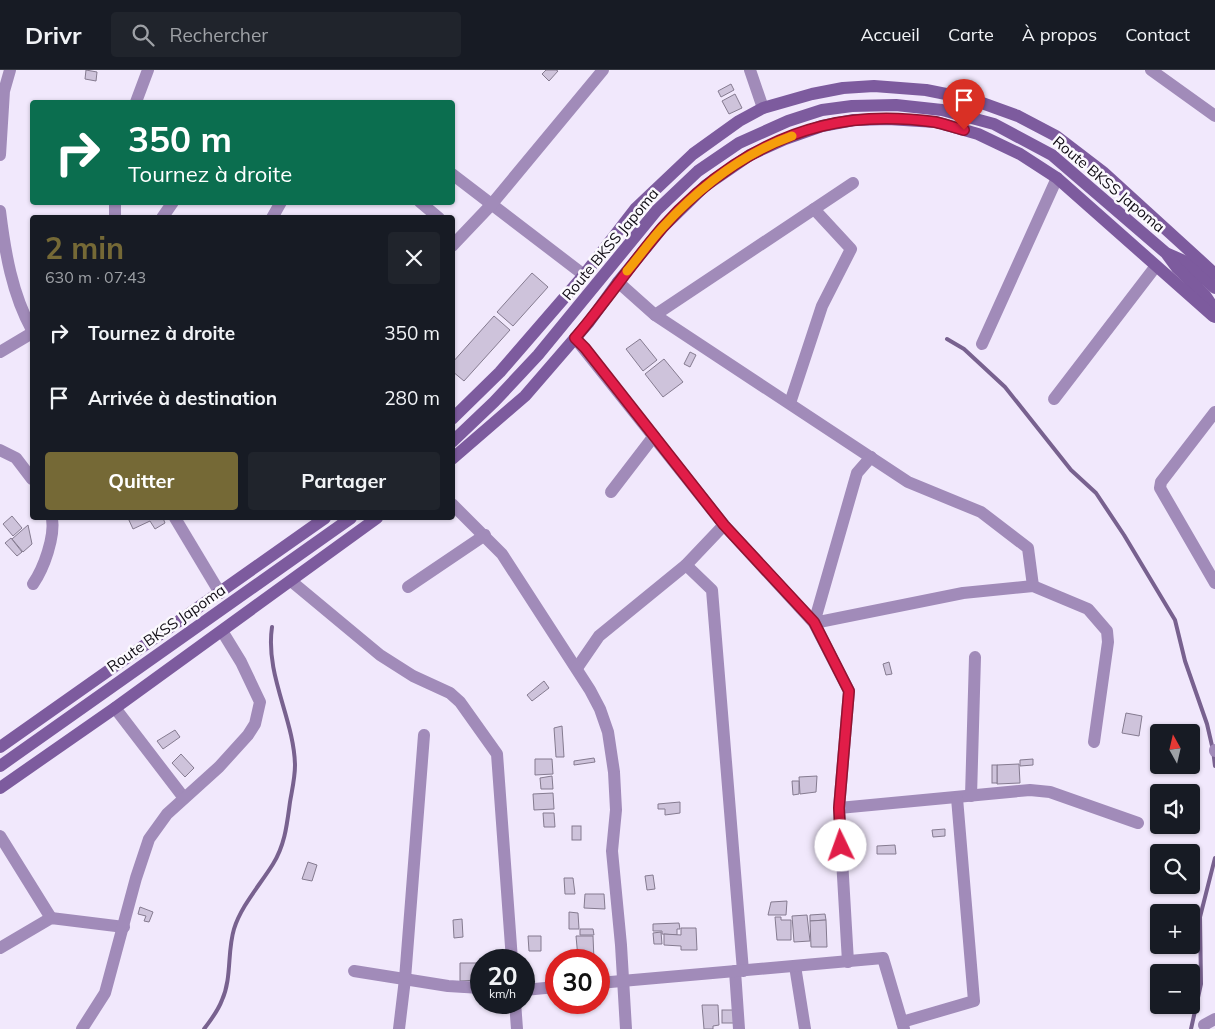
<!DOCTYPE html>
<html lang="fr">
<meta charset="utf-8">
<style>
:root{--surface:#171b24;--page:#20242c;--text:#f1f3f6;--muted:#9ea1a6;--line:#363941;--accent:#756936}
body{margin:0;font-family:Mulish,sans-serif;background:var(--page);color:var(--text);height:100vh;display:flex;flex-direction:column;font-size:19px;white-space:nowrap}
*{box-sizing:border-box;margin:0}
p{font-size:16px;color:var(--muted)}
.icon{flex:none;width:28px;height:28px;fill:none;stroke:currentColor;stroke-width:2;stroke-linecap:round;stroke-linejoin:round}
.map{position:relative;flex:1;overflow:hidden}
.side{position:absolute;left:30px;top:145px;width:425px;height:305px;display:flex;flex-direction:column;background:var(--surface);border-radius:5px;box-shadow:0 1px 4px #0004}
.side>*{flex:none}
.hud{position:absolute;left:30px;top:30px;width:425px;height:105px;border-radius:5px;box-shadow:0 1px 4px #0004;background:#0b6e4f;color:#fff;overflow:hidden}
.needle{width:32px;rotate:352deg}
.tools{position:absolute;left:1150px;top:654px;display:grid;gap:10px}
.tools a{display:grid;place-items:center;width:50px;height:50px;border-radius:5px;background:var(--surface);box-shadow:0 1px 4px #0004;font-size:25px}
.speed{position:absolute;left:470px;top:879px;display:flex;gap:10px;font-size:25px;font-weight:700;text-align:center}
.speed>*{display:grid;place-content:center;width:65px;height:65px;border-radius:50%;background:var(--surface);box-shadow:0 1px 4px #0004;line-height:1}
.speed small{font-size:12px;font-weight:400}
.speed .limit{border:8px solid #d22;background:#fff;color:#111}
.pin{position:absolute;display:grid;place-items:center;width:42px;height:42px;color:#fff;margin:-51px -21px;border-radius:50% 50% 50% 0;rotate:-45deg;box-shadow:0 0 5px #0007}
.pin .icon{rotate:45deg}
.me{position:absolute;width:55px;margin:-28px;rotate:357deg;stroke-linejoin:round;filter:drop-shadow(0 0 4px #0008)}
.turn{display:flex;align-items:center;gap:18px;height:105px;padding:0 15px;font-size:22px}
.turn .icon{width:65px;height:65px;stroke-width:2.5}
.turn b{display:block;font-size:35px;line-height:42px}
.round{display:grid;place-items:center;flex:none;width:52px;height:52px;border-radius:5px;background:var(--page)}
.summary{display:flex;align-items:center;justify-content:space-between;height:85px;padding:0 15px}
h1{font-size:30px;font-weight:700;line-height:38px;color:var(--accent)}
.action{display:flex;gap:10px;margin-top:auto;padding:10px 15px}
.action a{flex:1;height:58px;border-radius:5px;background:var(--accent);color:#fff;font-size:20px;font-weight:700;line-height:58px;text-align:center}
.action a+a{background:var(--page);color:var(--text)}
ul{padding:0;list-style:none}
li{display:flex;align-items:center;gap:15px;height:65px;padding:0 15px}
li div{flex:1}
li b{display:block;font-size:19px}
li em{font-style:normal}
header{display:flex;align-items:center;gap:30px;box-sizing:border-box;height:70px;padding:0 25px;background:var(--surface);border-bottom:1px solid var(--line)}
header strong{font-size:24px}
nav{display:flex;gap:28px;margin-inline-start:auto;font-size:18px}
.search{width:350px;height:45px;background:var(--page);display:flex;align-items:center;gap:12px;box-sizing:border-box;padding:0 18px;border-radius:5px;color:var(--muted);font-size:19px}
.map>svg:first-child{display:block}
</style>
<header>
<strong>Drivr</strong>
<div class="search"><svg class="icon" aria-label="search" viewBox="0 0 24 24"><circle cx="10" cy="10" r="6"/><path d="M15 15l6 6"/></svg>Rechercher</div>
<nav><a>Accueil</a><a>Carte</a><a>À propos</a><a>Contact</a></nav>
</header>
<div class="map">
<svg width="1215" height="959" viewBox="0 0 1215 959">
<rect width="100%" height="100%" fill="#f1e8fc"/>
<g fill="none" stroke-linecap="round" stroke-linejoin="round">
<g stroke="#78618f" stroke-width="4">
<path d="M947,269L964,279L1005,317L1071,400L1096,423L1124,465L1175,550L1185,591L1207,654L1213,680L1215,696"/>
<path d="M204,959C211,950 218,941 222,930C232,908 227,882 234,859C241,836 260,815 273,794C285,775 287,754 290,732C292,720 295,708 295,695C294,649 265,605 272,557"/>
<path d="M1191,959L1201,914L1200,847L1215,788"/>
</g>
</g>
<g fill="#cec3db" stroke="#857b90">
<path d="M86,0L97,2L96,11L85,9Z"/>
<path d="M546,0H556L558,1L549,11L542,4Z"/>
<path d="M731,14L734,20L721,27L718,21Z"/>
<path d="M735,24L742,38L729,44L722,31Z"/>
<path d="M532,203L548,217L513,256L497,242Z"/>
<path d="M494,246L510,260L464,311L452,301V293Z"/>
<path d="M640,269L657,290L643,301L626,279Z"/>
<path d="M690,282L696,285L690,297L684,294Z"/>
<path d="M664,289L683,312L663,327L645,304Z"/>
<path d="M12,446L22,458L13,466L3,454Z"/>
<path d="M128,448H163L165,453L155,459L150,451L133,459Z"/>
<path d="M28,455L32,474L23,482L12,469Z"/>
<path d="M11,468L22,482L17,486L5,473Z"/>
<path d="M889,592L892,604L886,605L883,594Z"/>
<path d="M544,611L549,618L532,631L527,625Z"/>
<path d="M1126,643L1142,646L1139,666L1122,663Z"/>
<path d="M562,656L564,687H556L554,658Z"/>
<path d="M175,660L180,667L163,679L157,671Z"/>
<path d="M181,684L194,698L185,707L172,693Z"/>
<path d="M594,688L595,692L574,695V691Z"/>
<path d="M535,689H552L553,704L535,705Z"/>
<path d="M1033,689V695L1020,696V690Z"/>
<path d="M1019,694L1020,713L997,714V695Z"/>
<rect x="992" y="695" width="5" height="18"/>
<path d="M552,706L553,719H541L540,708Z"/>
<path d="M817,706L816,722L800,724L799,707Z"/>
<path d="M792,711H799V724L793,725Z"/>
<path d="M553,723L554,739L534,740L533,724Z"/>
<path d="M680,732V743L665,745V739H658V734Z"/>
<path d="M543,743H554L555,757H544Z"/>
<rect x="572" y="756" width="9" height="14"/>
<path d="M945,759V766L933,767L932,760Z"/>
<path d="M895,775L896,784H877V776Z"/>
<path d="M308,792L317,795L312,811L302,809Z"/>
<path d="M653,805L655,819L647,820L645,806Z"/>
<path d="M564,808H573L575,824H565Z"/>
<path d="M585,824H604L605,839L584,838Z"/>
<path d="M787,831L786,845H768L771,832Z"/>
<path d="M140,837L153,842L149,852L144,851L146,846L138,844Z"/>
<path d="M569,842L578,843L579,859H569Z"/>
<path d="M825,844L826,850L810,851V845Z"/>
<path d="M807,845L810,871L794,872L792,846Z"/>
<path d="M775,847H781V850H791V870H777Z"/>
<path d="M462,849L463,867L454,868L453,850Z"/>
<path d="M826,850L827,877H811L810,851Z"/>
<path d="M679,853L680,859H677V865L662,864V861H653V854Z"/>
<path d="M681,858H696L697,880H681V876L664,875V864L681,865Z"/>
<path d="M580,859H593L594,865H580Z"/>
<path d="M661,862L662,874H654L653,863Z"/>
<path d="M528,866H541V881H529Z"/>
<path d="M576,866H593L594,890L578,888Z"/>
<path d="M460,893H477L478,910L460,911Z"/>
<path d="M702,935H718L719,955L713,956V959H704Z"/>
<rect x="722" y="940" width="12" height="13"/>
</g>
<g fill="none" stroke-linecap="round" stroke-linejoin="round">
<g stroke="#a18bb9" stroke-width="12">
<path d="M750,0L763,38"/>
<path d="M1151,0L1215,46"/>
<path d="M136,32L148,0"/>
<path d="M0,85L4,21L10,0"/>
<path d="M452,104L584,205"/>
<path d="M115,132V148"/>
<path d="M420,132L439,148"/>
<path d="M0,141C5,182 12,224 32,260"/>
<path d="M162,148L173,132"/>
<path d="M272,148L281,132"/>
<path d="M452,176L491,135L603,0"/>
<path d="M618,212L655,245L908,412L981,442L1028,478L1033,516"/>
<path d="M655,245L853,113"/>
<path d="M575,268L724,455L814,553L849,621L839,738L848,892"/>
<path d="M982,274L1057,108"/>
<path d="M0,282L32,263"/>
<path d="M1054,329L1156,196"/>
<path d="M790,333L822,236L851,179L814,139"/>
<path d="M1215,342L1161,412L1160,418L1215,513"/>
<path d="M0,380L16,388L32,409"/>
<path d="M871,387L857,403L814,553L963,523L1033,516L1088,539L1107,561L1108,572L1094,672"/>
<path d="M611,422L654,366"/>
<path d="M452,434L502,484L590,620L600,639L608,662L614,702L616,740L612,781L621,875L626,959"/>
<path d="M175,448L220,523"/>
<path d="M686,495L712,520L743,901"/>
<path d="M291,511L380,585L413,606L450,623L460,632L497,684L512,890"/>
<path d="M33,514C44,498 55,467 52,448"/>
<path d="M408,517L485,465"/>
<path d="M577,598L599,566L686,495L724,455"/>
<path d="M115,638L184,728"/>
<path d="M1215,681V680"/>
<path d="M971,726L975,587"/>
<path d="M839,738L1030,720L1050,722L1138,753"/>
<path d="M0,766L51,848"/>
<path d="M0,878L51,848L124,857"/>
<path d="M795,896L805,959"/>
<path d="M354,901L448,916L481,918"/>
<path d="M735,901L739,959"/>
<path d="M599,913L883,888L904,959"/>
<path d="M524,920L556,917"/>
<path d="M515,932L517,959"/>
<path d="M902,952L974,931L957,728"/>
<path d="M1204,955L1215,949"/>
<path d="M82,959L105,923L136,808L149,769L167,744L219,697L248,665L255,654L260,632L241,592L222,561"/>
<path d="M399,959L405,909L424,665"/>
</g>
<g stroke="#7d5b9e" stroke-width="12">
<path d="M1168,184L1184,191L1215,218"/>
<path d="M452,349L500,302L584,205L636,138L693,84L739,51L763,38L812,24L843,18L874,16L926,20L971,29L1018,46L1056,66L1103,102L1215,204"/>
<path d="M452,372L494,332L538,285L657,140L698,101L739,73L788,51L822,40L852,36L896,35L942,40L994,54L1052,85L1166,183L1177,198L1205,225L1211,234L1215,247"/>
<path d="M452,389L525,326L589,252L618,212L663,157L705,116L750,85L785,69L822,56L854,50L888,49L936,52L978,64L1020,84L1057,108L1213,246"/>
<path d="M0,677L325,448"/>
<path d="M0,696L351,448"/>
<path d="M0,718L115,638L377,448"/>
</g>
</g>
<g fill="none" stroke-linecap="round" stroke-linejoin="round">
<g stroke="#92132f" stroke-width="12">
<path id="route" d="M841,776L839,738L849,621L814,552L724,455L585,278L575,268C605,233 631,194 662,158C703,111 760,71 822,56C858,47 899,47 935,52C945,54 955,58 964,60"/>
</g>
<use href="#route" stroke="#e11d48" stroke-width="9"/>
<path stroke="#f59e0b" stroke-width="9" d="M627,201C639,187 650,171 663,157C699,118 742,84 792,66"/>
</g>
<g text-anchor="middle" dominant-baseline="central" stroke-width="5" stroke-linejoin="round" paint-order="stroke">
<g font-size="15" fill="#100c14" stroke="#fbf9fe">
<text transform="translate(1109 114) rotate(40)">Route BKSS Japoma</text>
<text transform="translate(610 174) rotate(-50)">Route BKSS Japoma</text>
<text transform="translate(166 558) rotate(-35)">Route BKSS Japoma</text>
</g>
</g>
</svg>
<div class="tools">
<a><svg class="needle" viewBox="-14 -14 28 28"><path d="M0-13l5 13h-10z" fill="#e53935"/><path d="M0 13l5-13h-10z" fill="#9ea1a6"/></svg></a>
<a><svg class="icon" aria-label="sound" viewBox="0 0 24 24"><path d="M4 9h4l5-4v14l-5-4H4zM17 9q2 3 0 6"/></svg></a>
<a><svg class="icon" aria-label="search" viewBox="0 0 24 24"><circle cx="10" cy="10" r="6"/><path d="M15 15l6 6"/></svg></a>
<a>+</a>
<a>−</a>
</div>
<div class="speed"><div>20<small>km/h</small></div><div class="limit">30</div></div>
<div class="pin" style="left:964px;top:60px;background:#d93025"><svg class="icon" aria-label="arrive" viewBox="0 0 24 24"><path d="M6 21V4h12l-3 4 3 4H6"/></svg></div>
<svg class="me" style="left:841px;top:776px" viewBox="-20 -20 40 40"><circle r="19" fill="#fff"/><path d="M0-13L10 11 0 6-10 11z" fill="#e11d48"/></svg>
<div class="hud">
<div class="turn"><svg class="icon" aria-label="right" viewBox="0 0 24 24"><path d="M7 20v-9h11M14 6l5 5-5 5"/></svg><div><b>350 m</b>Tournez à droite</div></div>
</div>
<section class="side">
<div class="summary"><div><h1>2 min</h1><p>630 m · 07:43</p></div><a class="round"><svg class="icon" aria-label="close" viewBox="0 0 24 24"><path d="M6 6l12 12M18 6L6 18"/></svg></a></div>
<ul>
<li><svg class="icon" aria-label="right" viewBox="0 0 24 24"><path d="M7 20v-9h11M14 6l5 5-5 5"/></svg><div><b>Tournez à droite</b></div><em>350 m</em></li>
<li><svg class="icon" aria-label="arrive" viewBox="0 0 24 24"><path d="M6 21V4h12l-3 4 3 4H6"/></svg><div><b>Arrivée à destination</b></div><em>280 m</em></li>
</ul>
<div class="action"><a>Quitter</a><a>Partager</a></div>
</section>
</div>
